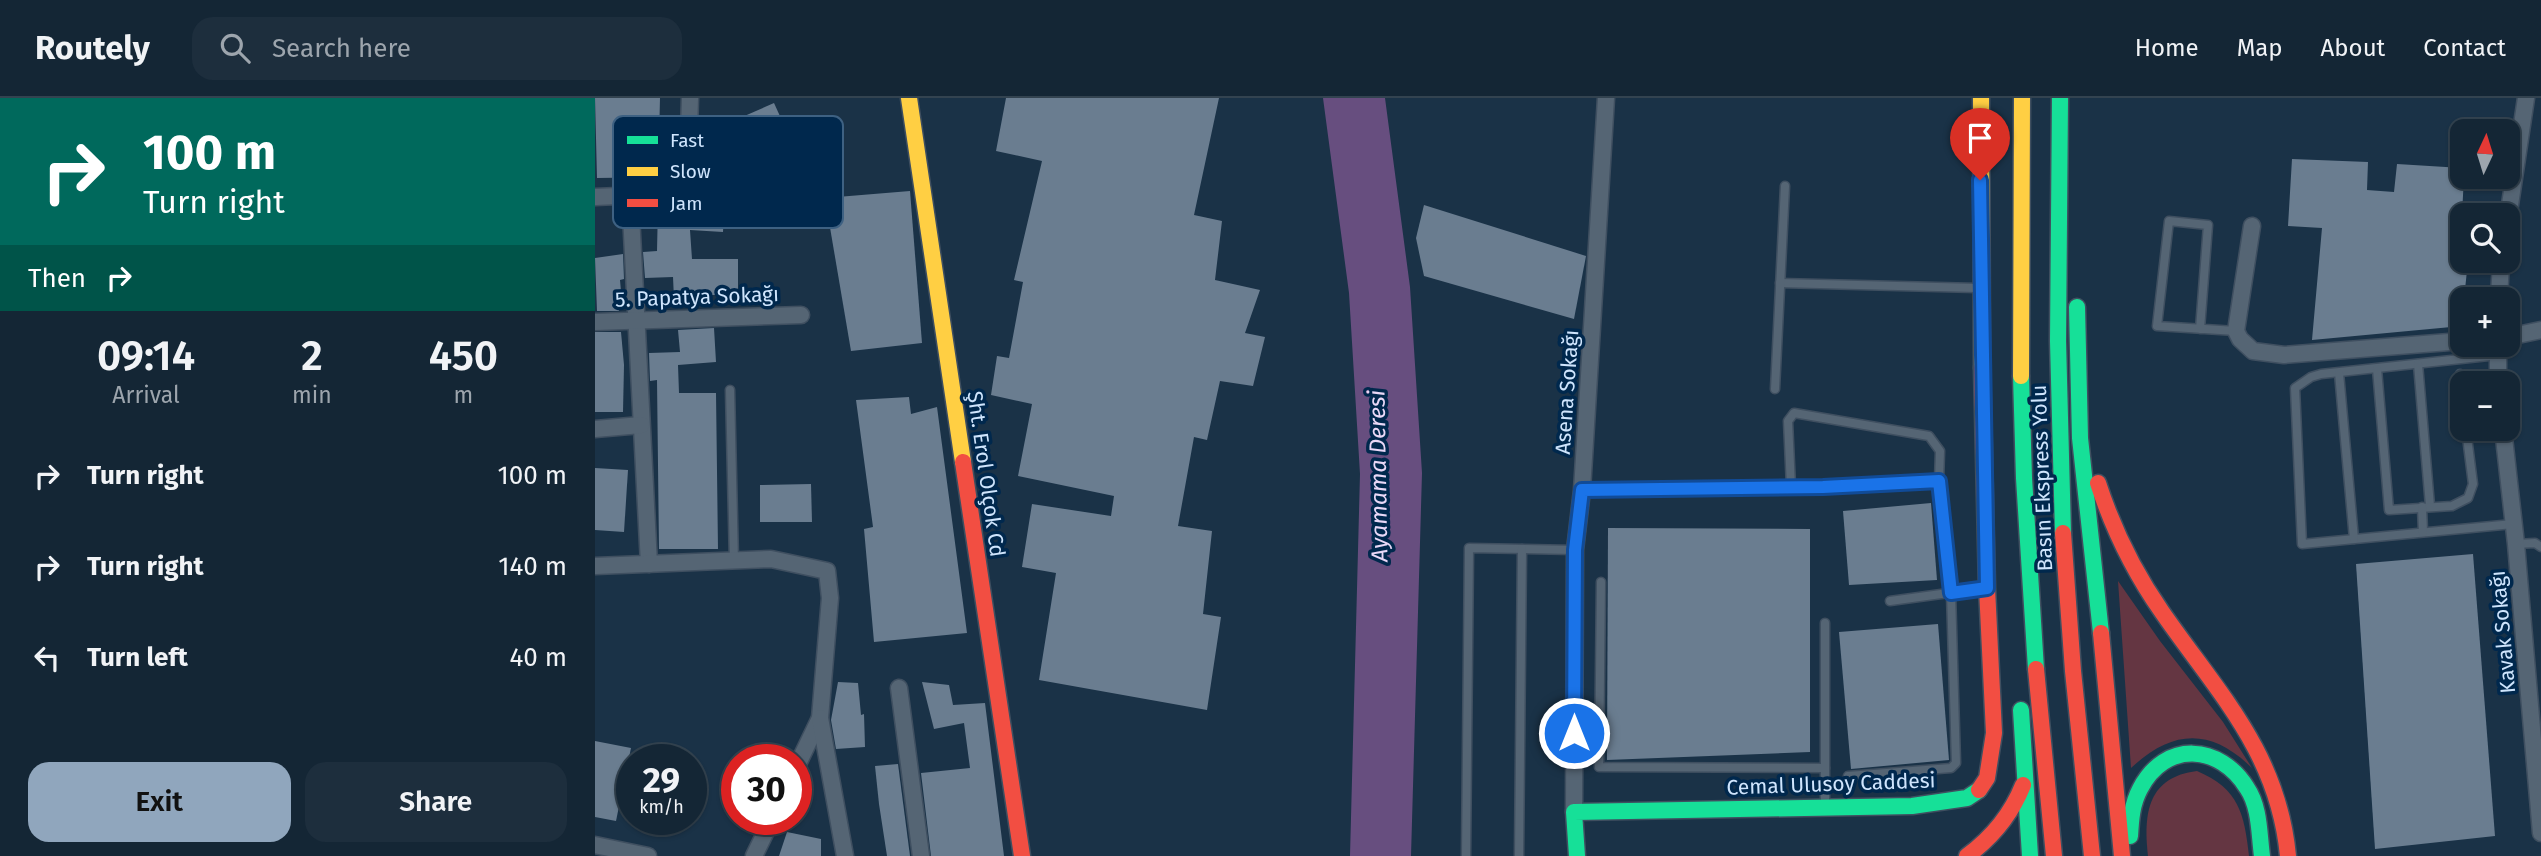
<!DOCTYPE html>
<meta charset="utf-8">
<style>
:root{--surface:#142635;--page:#1d2e3d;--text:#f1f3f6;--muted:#9da5ad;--line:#334350;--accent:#90a6bd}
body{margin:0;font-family:"Fira Sans",sans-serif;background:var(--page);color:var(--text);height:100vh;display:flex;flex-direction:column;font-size:26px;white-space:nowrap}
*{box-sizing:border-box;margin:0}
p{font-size:23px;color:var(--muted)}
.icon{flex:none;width:38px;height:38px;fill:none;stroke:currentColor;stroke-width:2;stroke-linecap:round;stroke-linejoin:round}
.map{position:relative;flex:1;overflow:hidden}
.drawer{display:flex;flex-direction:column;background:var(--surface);width:595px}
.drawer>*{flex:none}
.banner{background:#00695c;color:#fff;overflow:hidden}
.needle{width:46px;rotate:4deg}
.buttons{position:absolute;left:1855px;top:21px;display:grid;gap:14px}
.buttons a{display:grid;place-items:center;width:70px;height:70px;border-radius:14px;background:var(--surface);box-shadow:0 2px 5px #0004,0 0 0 2px var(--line);font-size:35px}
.speed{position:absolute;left:21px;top:646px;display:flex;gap:14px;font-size:35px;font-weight:700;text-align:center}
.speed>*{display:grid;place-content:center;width:91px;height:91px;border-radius:50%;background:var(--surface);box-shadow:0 2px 5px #0004,0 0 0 2px var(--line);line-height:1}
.speed small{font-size:18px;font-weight:400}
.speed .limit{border:10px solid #d22;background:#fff;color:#111}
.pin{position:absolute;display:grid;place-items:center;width:60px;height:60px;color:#fff;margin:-72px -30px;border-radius:50% 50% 50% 0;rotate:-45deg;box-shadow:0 0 7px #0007}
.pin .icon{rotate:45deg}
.me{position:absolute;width:77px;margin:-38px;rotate:0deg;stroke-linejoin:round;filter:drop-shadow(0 0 5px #0008)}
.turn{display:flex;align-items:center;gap:24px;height:147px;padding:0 28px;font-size:32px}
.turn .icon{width:91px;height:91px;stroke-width:2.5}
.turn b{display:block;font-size:49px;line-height:60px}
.then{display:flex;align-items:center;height:66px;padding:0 28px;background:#0003;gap:14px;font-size:26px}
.eta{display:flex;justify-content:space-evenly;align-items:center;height:119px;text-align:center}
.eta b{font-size:42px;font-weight:600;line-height:49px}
.button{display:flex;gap:14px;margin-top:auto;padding:14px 28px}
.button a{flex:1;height:80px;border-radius:21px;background:var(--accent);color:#111;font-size:28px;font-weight:600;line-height:80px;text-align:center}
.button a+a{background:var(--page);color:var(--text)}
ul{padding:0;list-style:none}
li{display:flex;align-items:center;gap:21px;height:91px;padding:0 28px}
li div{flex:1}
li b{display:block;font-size:26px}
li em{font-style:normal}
header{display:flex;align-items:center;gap:42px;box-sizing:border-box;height:98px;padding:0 35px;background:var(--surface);border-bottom:2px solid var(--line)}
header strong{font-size:33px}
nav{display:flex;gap:38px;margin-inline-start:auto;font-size:24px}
.search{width:490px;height:63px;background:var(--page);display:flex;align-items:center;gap:18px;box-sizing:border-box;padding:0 24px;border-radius:21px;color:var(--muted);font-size:26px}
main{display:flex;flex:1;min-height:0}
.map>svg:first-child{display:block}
</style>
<header>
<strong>Routely</strong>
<div class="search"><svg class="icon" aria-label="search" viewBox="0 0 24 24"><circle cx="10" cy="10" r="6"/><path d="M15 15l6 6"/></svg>Search here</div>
<nav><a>Home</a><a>Map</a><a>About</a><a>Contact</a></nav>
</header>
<main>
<section class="drawer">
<div class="banner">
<div class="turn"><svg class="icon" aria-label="right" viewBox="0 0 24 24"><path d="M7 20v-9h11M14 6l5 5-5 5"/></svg><div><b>100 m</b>Turn right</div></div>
<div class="then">Then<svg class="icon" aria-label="right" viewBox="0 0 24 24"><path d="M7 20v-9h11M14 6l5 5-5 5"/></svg></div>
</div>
<div class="eta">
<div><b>09:14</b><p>Arrival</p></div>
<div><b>2</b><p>min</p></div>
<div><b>450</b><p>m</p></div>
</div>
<ul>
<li><svg class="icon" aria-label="right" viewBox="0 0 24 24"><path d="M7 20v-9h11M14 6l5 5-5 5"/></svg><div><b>Turn right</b></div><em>100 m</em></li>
<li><svg class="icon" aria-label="right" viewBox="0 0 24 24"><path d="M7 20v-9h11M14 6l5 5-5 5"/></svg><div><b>Turn right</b></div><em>140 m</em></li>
<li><svg class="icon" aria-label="left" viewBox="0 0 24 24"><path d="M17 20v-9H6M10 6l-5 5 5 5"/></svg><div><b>Turn left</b></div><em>40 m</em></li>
</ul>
<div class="button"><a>Exit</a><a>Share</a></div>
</section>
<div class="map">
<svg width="1946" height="758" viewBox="0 0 1946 758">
<rect width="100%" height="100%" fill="#1a3247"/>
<g fill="#643642">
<path d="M1523,483L1565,543L1628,624L1657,670C1616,630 1578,631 1536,670Z"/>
<path d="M1602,673C1644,691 1649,715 1654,758H1553C1548,715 1553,679 1602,673Z"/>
</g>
<path fill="#674e7f" d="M728,0H790L815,189L827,375L816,758H755L765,376L754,195Z"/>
<g fill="#6a7d90">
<path d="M0,0H65L64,42H70L71,79L2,80Z"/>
<path d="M411,0H624L599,117L627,123L620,182L665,192L650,235L670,239L658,288L625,283L612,342L599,339L583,428L617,433L608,516L626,519L612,612L444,582L461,475L427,469L437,406L516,418L519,398L423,378L437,306L396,297L402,258L414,260L428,184L419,182L447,63L401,53Z"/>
<path d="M179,5L204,60L161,79L138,23Z"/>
<path d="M1697,61L1773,64L1772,92L1799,94L1802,66L1867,70V79H1869L1865,153L1867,154V163H1873L1869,201H1867V228L1717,242L1727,130L1693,128Z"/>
<path d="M315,93L327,245L256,253L230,100Z"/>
<path d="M95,105V112L129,114L128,134L95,132L97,161H143V197H98L99,200L79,201L78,179L50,180L48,154L62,153L63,107Z"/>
<path d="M829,107L991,158L979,221L829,178L821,140Z"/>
<path d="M28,156L29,181L25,182L27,205H23L24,213H2L0,160Z"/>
<path d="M119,230L121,264L83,267L84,295H121L123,451H64L62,282L55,283L54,255L85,254L83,232Z"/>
<path d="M0,234H26L29,267L28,314H0Z"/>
<path d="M314,299L316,316L342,309L372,535L279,544L269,431L278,429L261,302Z"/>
<path d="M0,370L33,372L29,434L0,432Z"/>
<path d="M216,386L217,424H165V387Z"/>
<path d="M1336,405L1342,482L1254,487L1248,413Z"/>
<path d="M1013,430L1215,431V654L1012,662Z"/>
<path d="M1878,456L1900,738L1780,751L1761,466Z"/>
<path d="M1343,526L1354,662L1256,671L1244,534Z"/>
<path d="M243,584L263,585L266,617L269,616L270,649L241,651L236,622Z"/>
<path d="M327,584L354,587L358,607L390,605L409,758H336L326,675L375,670L369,625L339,631Z"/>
<path d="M0,643L36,650L21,723L0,719Z"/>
<path d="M303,666L315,758H292L284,706L280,668Z"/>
<path d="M192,734L226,741V758H184Z"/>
</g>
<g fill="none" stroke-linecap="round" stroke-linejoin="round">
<g stroke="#3f4f60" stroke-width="11">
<g id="lane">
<path d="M1185,185L1382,190"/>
<path d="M1605,231L1613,127L1574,123L1562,228L1641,233"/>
<path d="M1903,257L1726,276L1716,279L1700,290L1707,446L1918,426"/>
<path d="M1823,266L1835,408"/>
<path d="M1782,271L1794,412L1857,408L1873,400L1878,386L1871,331"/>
<path d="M1744,275L1759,441"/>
<path d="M1865,276L1867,296"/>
<path d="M1180,291L1190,88"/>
<path d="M135,292L139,464"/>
<path d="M1196,389L1193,323L1199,315L1334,338L1345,353L1344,383L1356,495L1361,665L1356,670L1253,678"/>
<path d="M987,392L1228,389L1344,383"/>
<path d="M1827,409L1828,434"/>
<path d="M1921,446L1940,445L1946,449"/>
<path d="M1006,484L1004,669L1230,670"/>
<path d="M1295,503L1390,490"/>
<path d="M1230,525V707"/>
<path d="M871,758L874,450L980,452"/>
<path d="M924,758L927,451"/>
</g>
</g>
<g stroke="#3f4f60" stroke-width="19">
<g id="street">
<path d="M92,95L95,0"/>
<path d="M35,97L54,466"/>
<path d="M0,99L137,93"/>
<path d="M1913,120L1931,0"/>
<path d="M1657,128L1641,233L1645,241L1658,253L1689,257L1867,243"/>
<path d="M1904,201L1906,163"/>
<path d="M0,224L206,217"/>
<path d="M1913,239L1946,232"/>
<path d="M1903,285V247"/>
<path d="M0,331L46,327"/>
<path d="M1908,331L1921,446L1946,735"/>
<path d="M0,468L176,461L232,473L235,500L225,620L201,670"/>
<path d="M304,590L326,758"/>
<path d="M225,620L250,758"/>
<path d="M979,714L980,452L987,392L1011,0"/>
<path d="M0,747L53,758"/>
<path d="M159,758L177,721"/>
</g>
</g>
<g stroke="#3f4f60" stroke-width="19">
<g id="fast">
<path d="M1465,0L1463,243L1468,435"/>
<path d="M1482,209L1485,340L1506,535"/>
<path d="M1426,278L1429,380L1441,571"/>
<path d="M1426,612L1435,758"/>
<path d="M1535,738C1536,721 1537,706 1545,691C1570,642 1625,646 1652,690C1665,709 1664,736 1667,758"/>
<path d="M982,758L979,714L1317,708L1372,700L1384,692"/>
</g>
</g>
<g stroke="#3f4f60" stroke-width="19">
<g id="slow">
<path d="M314,0L368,364"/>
<path d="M1386,0L1387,270"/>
<path d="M1426,278L1427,0"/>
</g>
</g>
<g stroke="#3f4f60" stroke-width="19">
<g id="jam">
<path d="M368,364L427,758"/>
<path d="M1503,385C1518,431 1539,474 1567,514C1623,595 1683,654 1693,758"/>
<path d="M1468,435L1478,573L1497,758"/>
<path d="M1506,535L1527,758"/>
<path d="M1441,571L1459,758"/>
<path d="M1384,692L1392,680L1399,635L1392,490L1387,270"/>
<path d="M1372,758C1398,739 1416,717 1428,687"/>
</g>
</g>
<use href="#lane" stroke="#556574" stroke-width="8"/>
<use href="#street" stroke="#556574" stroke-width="16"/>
<use href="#fast" stroke="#16e098" stroke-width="16"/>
<use href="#slow" stroke="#ffcf43" stroke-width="16"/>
<use href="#jam" stroke="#f24e42" stroke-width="16"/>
</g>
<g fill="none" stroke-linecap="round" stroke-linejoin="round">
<g stroke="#114b97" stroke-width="18">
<path id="route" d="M979,635L980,452L987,392L1228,389L1344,383L1356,495L1392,490L1385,82"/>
</g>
<use href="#route" stroke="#1a73e8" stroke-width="12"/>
</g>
<g text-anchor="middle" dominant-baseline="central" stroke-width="7" stroke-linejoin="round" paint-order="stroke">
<g font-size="21" fill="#cfe5fd" stroke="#00284d">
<text transform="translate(102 199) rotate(-2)">5. Papatya Sokağı</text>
<text transform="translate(972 294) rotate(-86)">Asena Sokağı</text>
<text transform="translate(391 376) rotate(82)">Şht. Erol Olçok Cd</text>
<text transform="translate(1447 380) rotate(-92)">Basın Ekspress Yolu</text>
<text transform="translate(1908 534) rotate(-95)">Kavak Sokağı</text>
<text transform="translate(1236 686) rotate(-2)">Cemal Ulusoy Caddesi</text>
</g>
<g font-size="23" font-style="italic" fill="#e9d8f7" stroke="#00284d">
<text transform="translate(783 378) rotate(-91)">Ayamama Deresi</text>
</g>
</g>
<rect x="18" y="18" width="230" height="112" rx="10" fill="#00284d" stroke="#3e6182" stroke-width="2"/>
<rect x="32" y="38" width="31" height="8" fill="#16e098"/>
<rect x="32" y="69" width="31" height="9" fill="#ffcf43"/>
<rect x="32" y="101" width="31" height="8" fill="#f24e42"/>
<g font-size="19" fill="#cfe5fd">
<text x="75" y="49">Fast</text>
<text x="75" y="80">Slow</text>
<text x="75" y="112">Jam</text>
</g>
</svg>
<div class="buttons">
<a><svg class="needle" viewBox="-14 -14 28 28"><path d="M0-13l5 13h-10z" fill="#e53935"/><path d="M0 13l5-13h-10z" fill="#9da5ad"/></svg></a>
<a><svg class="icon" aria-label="search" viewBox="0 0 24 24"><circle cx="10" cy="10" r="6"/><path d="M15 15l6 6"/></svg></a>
<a>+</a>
<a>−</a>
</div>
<div class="speed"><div>29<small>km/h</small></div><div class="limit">30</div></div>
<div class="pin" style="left:1385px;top:82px;background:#d93025"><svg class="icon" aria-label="arrive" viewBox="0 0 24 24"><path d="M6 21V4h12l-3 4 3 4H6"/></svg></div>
<svg class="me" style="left:979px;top:635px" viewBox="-20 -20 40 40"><circle r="17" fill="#1a73e8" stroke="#fff" stroke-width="3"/><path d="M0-11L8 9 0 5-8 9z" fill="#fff"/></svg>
</div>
</main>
